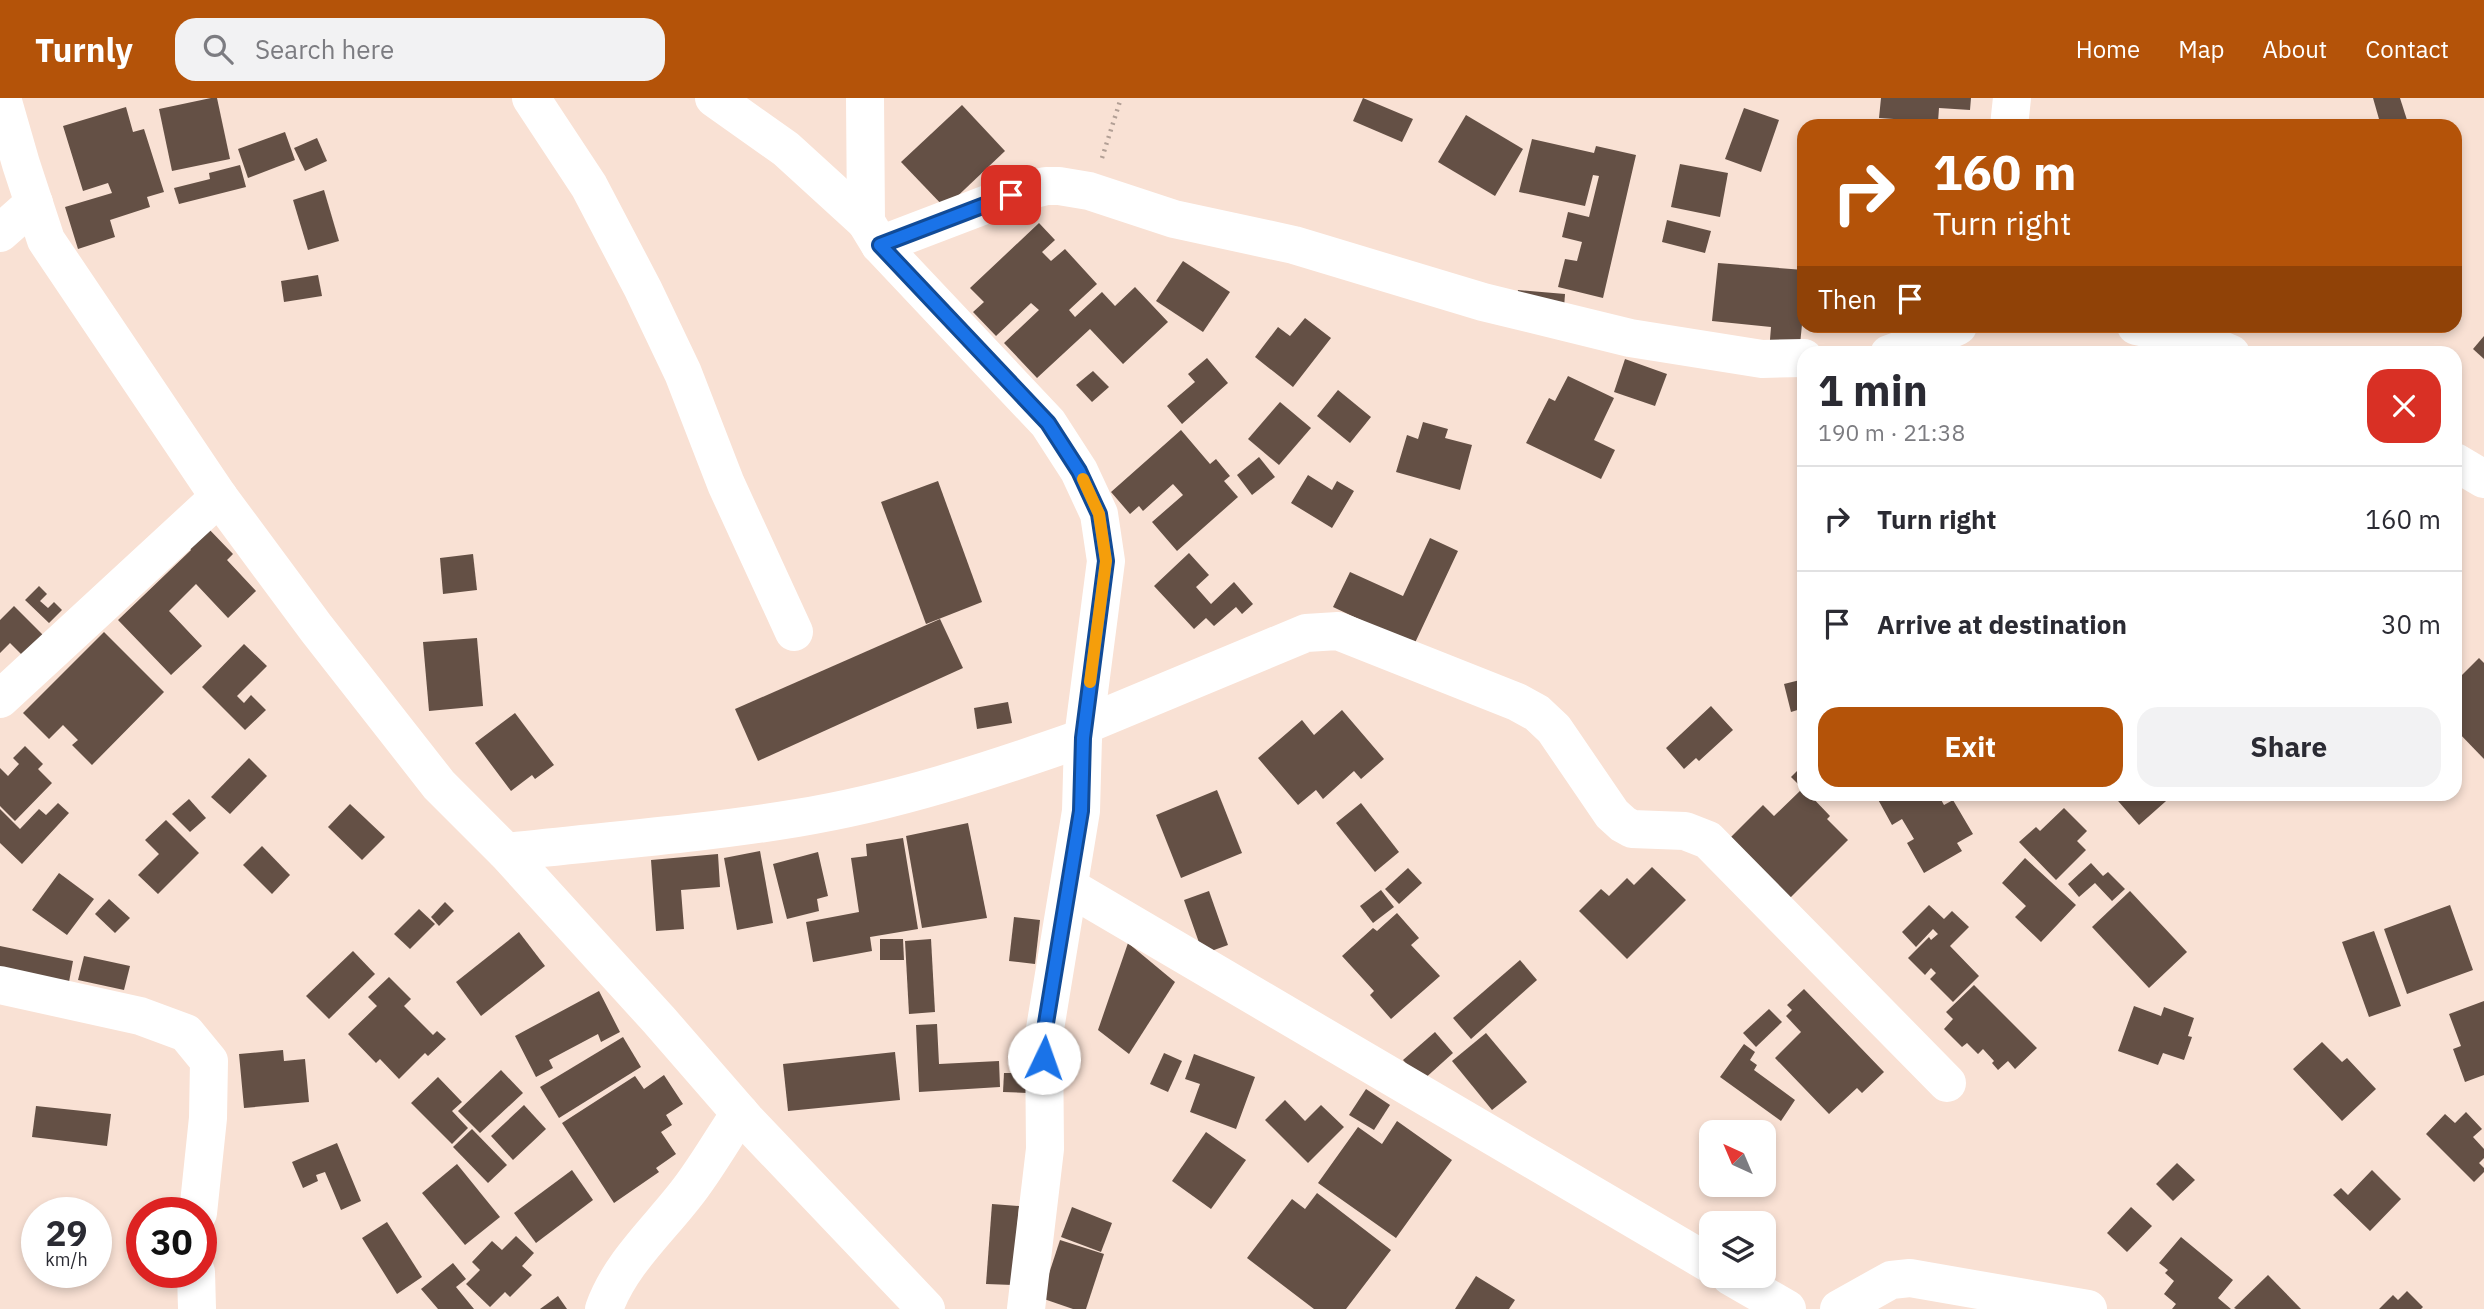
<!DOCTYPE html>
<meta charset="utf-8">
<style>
:root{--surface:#fff;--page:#f2f2f3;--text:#2b2b33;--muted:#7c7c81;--line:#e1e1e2;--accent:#b45309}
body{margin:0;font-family:"IBM Plex Sans",sans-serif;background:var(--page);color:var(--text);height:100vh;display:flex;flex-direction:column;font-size:26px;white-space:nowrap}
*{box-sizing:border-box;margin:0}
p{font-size:23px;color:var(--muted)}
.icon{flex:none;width:38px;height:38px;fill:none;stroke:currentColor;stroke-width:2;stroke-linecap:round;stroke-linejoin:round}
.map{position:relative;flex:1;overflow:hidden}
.details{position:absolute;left:1797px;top:248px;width:665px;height:455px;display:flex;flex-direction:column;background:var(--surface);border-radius:21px;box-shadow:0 4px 10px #0003}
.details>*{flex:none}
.banner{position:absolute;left:1797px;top:21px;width:665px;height:214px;border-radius:21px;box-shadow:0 4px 10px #0003;background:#b45309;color:#fff;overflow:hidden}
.needle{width:46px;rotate:316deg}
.tools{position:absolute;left:1699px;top:1022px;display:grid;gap:14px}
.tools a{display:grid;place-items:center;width:77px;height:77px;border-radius:14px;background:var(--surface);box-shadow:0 4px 10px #0003;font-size:35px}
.speed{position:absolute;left:21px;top:1099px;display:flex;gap:14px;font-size:35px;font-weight:700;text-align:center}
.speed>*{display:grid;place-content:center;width:91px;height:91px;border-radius:50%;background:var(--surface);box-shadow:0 4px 10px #0003;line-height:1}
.speed small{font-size:18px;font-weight:400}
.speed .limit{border:10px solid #d22;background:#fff;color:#111}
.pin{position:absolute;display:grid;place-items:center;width:60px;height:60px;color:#fff;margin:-30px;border-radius:14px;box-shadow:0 4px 10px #0006}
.me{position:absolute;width:77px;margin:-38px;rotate:3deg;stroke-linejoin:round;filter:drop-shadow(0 0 5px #0008)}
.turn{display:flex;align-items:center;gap:24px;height:147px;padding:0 21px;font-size:32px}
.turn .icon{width:91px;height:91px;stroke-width:2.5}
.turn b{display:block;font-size:49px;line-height:60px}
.then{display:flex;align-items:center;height:66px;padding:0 21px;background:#0003;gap:14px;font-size:26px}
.round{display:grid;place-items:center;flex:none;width:74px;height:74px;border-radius:21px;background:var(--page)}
.overview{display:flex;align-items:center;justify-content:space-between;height:119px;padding:0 21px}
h1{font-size:42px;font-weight:800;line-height:52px}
.button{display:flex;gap:14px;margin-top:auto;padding:14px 21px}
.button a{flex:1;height:80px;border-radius:21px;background:var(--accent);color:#fff;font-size:28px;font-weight:800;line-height:80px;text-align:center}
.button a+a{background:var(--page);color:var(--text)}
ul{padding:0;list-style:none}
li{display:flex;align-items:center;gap:21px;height:105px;padding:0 21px;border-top:2px solid var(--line)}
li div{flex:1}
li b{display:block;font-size:26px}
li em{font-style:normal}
header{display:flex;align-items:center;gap:42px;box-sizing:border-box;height:98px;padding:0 35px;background:var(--accent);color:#fff}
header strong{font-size:33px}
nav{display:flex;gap:38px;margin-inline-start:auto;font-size:24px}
.search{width:490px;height:63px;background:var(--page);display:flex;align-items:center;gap:18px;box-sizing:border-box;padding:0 24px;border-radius:21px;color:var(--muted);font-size:26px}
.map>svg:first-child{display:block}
</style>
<header>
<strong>Turnly</strong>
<div class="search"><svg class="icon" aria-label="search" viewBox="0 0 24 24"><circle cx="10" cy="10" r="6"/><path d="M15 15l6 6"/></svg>Search here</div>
<nav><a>Home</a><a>Map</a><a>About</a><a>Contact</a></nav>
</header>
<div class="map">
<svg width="2484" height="1211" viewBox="0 0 2484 1211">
<rect width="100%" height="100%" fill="#f9e1d4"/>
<g fill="#645045">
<path d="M211,0H217L230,61L172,73L159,11Z"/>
<path d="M1363,0L1413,21L1402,44L1353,23Z"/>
<path d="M1881,0H1971L1970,12L1939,10L1938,24L1879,20Z"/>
<path d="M2373,0H2400L2407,22L2389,28H2381Z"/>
<path d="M962,7L1005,53L945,110L901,64Z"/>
<path d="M126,9L133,34L144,31L164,94L147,99L150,109L110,122L115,139L78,151L65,109L112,95L108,85L83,93L63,28Z"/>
<path d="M1744,10L1779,22L1761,74L1725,61Z"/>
<path d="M1466,17L1523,51L1495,98L1438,64Z"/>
<path d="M1838,23L1874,26V28H1837Z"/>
<path d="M285,34L295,62L248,80L238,51Z"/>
<path d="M317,40L327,63L305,73L294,50Z"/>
<path d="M1532,41L1594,55L1596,48L1636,57L1603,200L1558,189L1565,161L1577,163L1582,144L1562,139L1568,114L1589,119L1599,78L1593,77L1585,108L1519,94Z"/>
<path d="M1680,66L1728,75L1720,119L1671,109Z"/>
<path d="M240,67L246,89L179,106L174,90L210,81L209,75Z"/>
<path d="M324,92L339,143L308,152L293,102Z"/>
<path d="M1667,122L1711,133L1705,155L1662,144Z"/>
<path d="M1039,125L1055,142L1042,154L1051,163L1065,151L1097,186L1069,212L1075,219L1102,194L1115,208L1135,189L1168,224L1123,266L1090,231L1037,280L1004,245L1039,212L1031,205L996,238L973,214L984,204L970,190Z"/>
<path d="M1183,163L1230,194L1203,234L1156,203Z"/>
<path d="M1718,165L1804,172V206L1799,257L1769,254L1771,229L1712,223Z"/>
<path d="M318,177L322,198L284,204L281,183Z"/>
<path d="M1518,192L1565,196L1564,210L1516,206Z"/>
<path d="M1305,220L1331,240L1293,289L1255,259L1278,229L1290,238Z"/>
<path d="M2484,238V261L2473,251Z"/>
<path d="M1207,260L1228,285L1182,326L1167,308L1195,284L1188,276Z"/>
<path d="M1625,261L1667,276L1655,308L1614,294Z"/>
<path d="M1093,273L1109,289L1092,304L1076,287Z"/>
<path d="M1568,278L1614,300L1594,342L1615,352L1601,381L1526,345L1549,300L1555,303Z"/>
<path d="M1338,292L1371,319L1350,345L1317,318Z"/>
<path d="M1280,304L1311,330L1279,367L1248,341Z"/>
<path d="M1423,324L1448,331L1445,340L1472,347L1460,392L1396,374L1407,337L1418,341Z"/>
<path d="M1181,332L1210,366L1216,361L1230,378L1224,383L1238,399L1177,453L1152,424L1183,397L1173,386L1143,413L1139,408L1130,416L1111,394Z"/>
<path d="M1259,359L1275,379L1252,397L1237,377Z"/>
<path d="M1308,377L1332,392L1337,383L1354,393L1332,430L1291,405Z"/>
<path d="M938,383L982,504L926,526L881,404Z"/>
<path d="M204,426L233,456L227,462L256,493L228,520L196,486L169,513L202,548L171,577L118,522L191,452L186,445Z"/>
<path d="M1430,440L1458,453L1414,547L1333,509L1350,474L1403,498Z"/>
<path d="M1189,455L1209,477L1196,489L1211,506L1234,484L1253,506L1242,516L1236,509L1214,528L1206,520L1194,531L1154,488Z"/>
<path d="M473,456L477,492L443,496L440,460Z"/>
<path d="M1797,486H1804V530H1798Z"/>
<path d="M39,488L47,496L40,503L48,510L54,504L62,512L49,525L25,502Z"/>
<path d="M14,508L48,542L28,563L10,545L0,555V522Z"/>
<path d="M940,521L963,570L758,663L735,611Z"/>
<path d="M104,534L164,594L92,667L72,647L78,642L63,627L49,641L23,615Z"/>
<rect x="1799" y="537" width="5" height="27"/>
<path d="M477,540L483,608L429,613L423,544Z"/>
<path d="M244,546L267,568L237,598L244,605L251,597L266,612L245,632L202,589Z"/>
<path d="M2479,560L2484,565V661L2455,631V584Z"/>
<path d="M1804,581V610L1791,614L1784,586Z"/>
<path d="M1008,604L1012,625L977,631L974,610Z"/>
<path d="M1711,608L1733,632L1699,663L1696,660L1684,671L1666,650Z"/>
<path d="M1342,612L1384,661L1361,681L1354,673L1323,701L1316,692L1298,707L1258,660L1302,622L1314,637Z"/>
<path d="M515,615L554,667L535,681L532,677L511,693L475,645Z"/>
<path d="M25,648L43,666L38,671L52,685L15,723L0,708V670L8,678L19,666L13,660Z"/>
<path d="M249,660L267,678L230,716L211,699Z"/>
<path d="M1804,666V686L1801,689L1791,679Z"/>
<path d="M1803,690L1804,696H1809L1830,718L1827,721L1848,742L1790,800L1723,747L1763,707L1774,718Z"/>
<path d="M1217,692L1242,755L1181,780L1156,717Z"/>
<path d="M1875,696H1942L1939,698L1944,707L1953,702L1973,736L1957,745L1962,753L1924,775L1907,745L1914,741L1902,721L1892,727Z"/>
<path d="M2112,696H2174L2139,727Z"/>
<path d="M189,701L206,720L190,734L172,716Z"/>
<path d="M58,705L69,715L22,766L0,745V711L20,731L39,711L46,717Z"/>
<path d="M1361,705L1399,754L1375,774L1336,725Z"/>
<path d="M350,706L385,739L362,762L328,729Z"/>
<path d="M2064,710L2087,733L2077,743L2086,752L2056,782L2019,744L2036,729L2040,733Z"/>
<path d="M166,722L199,755L158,796L138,777L159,756L145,742Z"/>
<path d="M968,725L987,820L922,830L906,738Z"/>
<path d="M903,740L918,831L870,839L872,853L813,864L806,824L859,814L851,760L867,758L866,746Z"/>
<path d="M262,748L290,777L272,796L243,767Z"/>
<path d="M760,753L773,825L737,832L724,760Z"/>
<path d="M818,754L828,798L817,801L819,813L787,821L773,766Z"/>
<path d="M718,756L720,789L681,792L684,831L656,833L651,762Z"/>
<path d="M2025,760L2076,807L2041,844L2015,819L2026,808L2002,785Z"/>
<path d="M2091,765L2103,778L2108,774L2125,791L2112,803L2095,785L2079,799L2068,786Z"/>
<path d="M1652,769L1686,802L1627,861L1579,813L1601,791L1609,798L1627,780L1634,787Z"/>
<path d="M1408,770L1422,785L1399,806L1385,791Z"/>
<path d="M59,775L94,801L67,837L32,812Z"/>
<path d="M1381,792L1394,809L1373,825L1360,808Z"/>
<path d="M1209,793L1228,847L1203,856L1184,802Z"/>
<path d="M2130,793L2187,854L2149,890L2092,829Z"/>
<path d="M109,801L130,820L115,835L95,816Z"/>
<path d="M445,804L454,813L439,828L431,819Z"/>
<path d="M1929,807L1944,821L1952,813L1969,829L1950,848L1979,878L1953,904L1930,881L1936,875L1931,870L1925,877L1908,860L1929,839L1931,842L1938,836L1933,831L1916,849L1902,834Z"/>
<path d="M2450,807L2473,872L2407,896L2384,831Z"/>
<path d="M419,811L435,826L410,851L394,836Z"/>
<path d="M1397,815L1419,840L1411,847L1440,878L1391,921L1370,897L1374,893L1342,858L1373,830L1377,833Z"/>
<path d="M1014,819L1040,822L1035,866L1009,863Z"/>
<path d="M2374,833L2401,908L2369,919L2342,844Z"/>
<path d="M519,834L545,868L481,918L456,884Z"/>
<path d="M880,841H903L904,862H880Z"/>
<path d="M931,841L935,914L909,916L905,843Z"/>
<path d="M1128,845L1175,884L1129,956L1098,932Z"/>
<path d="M0,848L73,863L69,884L0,870Z"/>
<path d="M353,853L375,876L329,921L306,898Z"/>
<path d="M84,858L130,868L124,892L78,882Z"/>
<path d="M1520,862L1537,882L1471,941L1453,920Z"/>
<path d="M389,879L411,901L404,908L433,937L437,933L446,941L428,958L425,955L399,981L380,961L376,965L348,936L377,908L368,899Z"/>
<path d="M1974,887L2037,950L2015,971L2008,963L1998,972L1992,965L1994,963L1983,951L1978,956L1967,945L1962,949L1944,931L1953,921L1946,914Z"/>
<path d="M1804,891L1884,974L1862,995L1857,990L1829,1016L1775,960L1801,934L1786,918L1792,912L1787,907Z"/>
<path d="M599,893L620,934L601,944L598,936L549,962L553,970L536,979L515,938Z"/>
<path d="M2484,903V977L2465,984L2453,951L2461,948L2449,916Z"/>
<path d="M2134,908L2161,918L2164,909L2194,920L2188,938L2192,939L2184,962L2163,955L2158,967L2118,953Z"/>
<path d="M1769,911L1782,924L1756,949L1743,935Z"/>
<path d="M937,926L939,966L999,963L1000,989L919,994L916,927Z"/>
<path d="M1435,934L1453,955L1422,983L1403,962Z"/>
<path d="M1486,935L1527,984L1492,1012L1452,963Z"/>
<path d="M623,939L641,969L559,1020L540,989Z"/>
<path d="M2322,944L2342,964L2347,960L2376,991L2342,1023L2293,971Z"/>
<path d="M1744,946L1755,954L1750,962L1757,967L1754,972L1795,1002L1781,1023L1720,979Z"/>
<path d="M283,952L284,963L305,961L309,1004L244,1010L239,956Z"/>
<path d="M895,954L900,1002L788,1013L783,966Z"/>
<path d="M1164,955L1182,963L1168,994L1150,986Z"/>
<path d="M1194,956L1255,979L1236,1031L1190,1014L1200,986L1185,981Z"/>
<path d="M501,972L523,995L480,1035L458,1013Z"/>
<path d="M1004,975H1028V995L1003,994Z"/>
<path d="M664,977L683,1006L666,1017L672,1027L661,1034L676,1056L656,1070L659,1074L614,1105L562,1025L635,978L644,991Z"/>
<path d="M438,979L462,1004L452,1013L468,1030L452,1046L411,1005Z"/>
<path d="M1366,991L1390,1007L1374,1032L1349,1017Z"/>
<path d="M1285,1002L1305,1023L1321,1007L1344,1029L1308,1065L1265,1022Z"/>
<path d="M524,1007L546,1031L513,1062L491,1038Z"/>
<path d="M36,1008L111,1016L107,1048L32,1039Z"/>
<path d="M2466,1014L2482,1031L2473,1039L2484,1051V1060L2479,1065L2484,1070V1074L2474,1084L2426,1036L2445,1016L2455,1025Z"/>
<path d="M1397,1023L1452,1062L1396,1140L1318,1085L1358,1029L1382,1046Z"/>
<path d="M472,1031L507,1067L488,1085L453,1049Z"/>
<path d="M1206,1034L1246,1062L1211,1111L1172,1083Z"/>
<path d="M337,1045L361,1103L341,1112L325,1074L316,1077L318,1083L303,1090L292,1064Z"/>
<path d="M2177,1065L2195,1082L2173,1103L2156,1086Z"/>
<path d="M457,1066L500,1119L465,1147L422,1095Z"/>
<path d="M572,1072L593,1102L536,1145L514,1115Z"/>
<path d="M2372,1072L2401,1101L2370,1133L2333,1097L2341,1090L2348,1097Z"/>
<path d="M1317,1095L1391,1152L1346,1211H1314L1247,1160L1292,1101L1305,1111Z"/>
<path d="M992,1106L1019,1108L1013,1187L986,1186Z"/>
<path d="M1072,1109L1112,1125L1101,1154L1061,1139Z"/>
<path d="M2131,1109L2152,1128L2127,1154L2107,1135Z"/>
<path d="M387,1124L422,1179L397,1196L362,1140Z"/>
<path d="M516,1138L534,1155L522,1168L532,1177L510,1199L505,1194L490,1209L466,1186L480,1172L472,1164L492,1143L502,1152Z"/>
<path d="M2181,1139L2233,1182L2218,1200L2231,1211H2172L2176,1206L2164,1196L2174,1183L2165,1175L2168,1172L2159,1165Z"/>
<path d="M1060,1142L1104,1156L1086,1211H1073L1041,1200Z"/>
<path d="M453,1165L466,1181L456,1189L474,1211H438L421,1191Z"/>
<path d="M2268,1177L2301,1211H2236L2234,1210Z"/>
<path d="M1476,1178L1515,1202L1509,1211H1455Z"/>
<path d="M2407,1193L2423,1209L2421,1211H2379L2393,1197L2398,1202Z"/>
<path d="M558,1198L567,1211H540Z"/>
</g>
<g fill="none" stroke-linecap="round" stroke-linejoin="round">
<path stroke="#b29f95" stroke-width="4.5" stroke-dasharray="2 5" stroke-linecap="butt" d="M1102,60L1121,0"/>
<g stroke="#fff" stroke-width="38">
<path d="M2,0L21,66L46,142L219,399L316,530L439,687L506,754L659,922L746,1022L926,1211"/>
<path d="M531,0L589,88L643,191L683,275L726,386L794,534"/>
<path d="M714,0L786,51L866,124"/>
<path d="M865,0L866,124L880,147L1048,325L1079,373L1099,416L1106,463L1083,640L1081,713L1044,937L1045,1051L1026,1211"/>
<path d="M2009,28L2012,0"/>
<path d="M0,135L34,105"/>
<path d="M880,147L1011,97L1046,88H1059L1089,93L1174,121L1294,147L1483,204L1630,240L1762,261L1804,260"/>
<path d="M2136,228L2196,241L2231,256"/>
<path d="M1889,256L1930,241L1958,228"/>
<path d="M2455,364L2484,381"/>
<path d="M0,601L219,399"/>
<path d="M1085,627L1306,535L1338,533L1517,604L1537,615L1554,631L1612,716L1623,726L1632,731L1685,733L1708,742L1947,985"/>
<path d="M506,754C603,743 701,736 797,720C895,704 989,673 1083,640"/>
<path d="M1069,789L1712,1167"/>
<path d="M0,887L140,918L186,935L209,963L208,1020L198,1115"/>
<path d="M196,1174L197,1211"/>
<path d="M1730,1178L1787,1211"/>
<path d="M604,1211C621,1163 663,1128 692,1088C709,1065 724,1039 740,1015"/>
<path d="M1839,1211L1891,1182L1910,1180L2088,1211"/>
</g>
</g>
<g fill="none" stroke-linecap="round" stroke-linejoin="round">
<g stroke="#114b97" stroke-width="18">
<path id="route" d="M1011,97L880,147L1048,325L1079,373L1099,416L1106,463L1083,640L1081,713L1044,937V960"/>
</g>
<use href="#route" stroke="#1a73e8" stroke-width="12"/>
<path stroke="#f59e0b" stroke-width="12" d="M1083,381L1099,416L1106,463L1090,584"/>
</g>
</svg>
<div class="tools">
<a><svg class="needle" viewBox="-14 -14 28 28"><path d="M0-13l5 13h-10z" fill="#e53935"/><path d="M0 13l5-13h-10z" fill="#7c7c81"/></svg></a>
<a><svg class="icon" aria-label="layers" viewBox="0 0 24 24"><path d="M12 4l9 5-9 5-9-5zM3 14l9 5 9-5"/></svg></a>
</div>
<div class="speed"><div>29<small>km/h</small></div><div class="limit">30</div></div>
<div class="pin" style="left:1011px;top:97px;background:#d93025"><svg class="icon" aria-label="arrive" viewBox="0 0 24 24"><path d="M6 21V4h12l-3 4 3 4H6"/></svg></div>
<svg class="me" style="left:1044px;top:960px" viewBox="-20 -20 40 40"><circle r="19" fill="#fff"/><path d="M0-13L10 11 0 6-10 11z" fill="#1a73e8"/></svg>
<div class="banner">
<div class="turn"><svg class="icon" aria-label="right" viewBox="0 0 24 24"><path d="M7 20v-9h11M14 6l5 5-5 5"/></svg><div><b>160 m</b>Turn right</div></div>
<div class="then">Then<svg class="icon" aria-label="arrive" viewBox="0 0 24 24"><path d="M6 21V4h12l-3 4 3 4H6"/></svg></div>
</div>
<section class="details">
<div class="overview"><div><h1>1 min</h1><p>190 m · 21:38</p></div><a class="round" style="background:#d93025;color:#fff"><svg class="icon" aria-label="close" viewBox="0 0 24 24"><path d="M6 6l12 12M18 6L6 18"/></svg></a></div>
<ul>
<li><svg class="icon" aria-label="right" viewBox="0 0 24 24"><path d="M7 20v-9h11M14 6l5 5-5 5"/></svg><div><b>Turn right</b></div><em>160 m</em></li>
<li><svg class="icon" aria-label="arrive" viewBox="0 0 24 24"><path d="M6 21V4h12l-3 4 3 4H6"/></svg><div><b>Arrive at destination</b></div><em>30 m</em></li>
</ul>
<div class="button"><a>Exit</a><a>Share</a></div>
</section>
</div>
